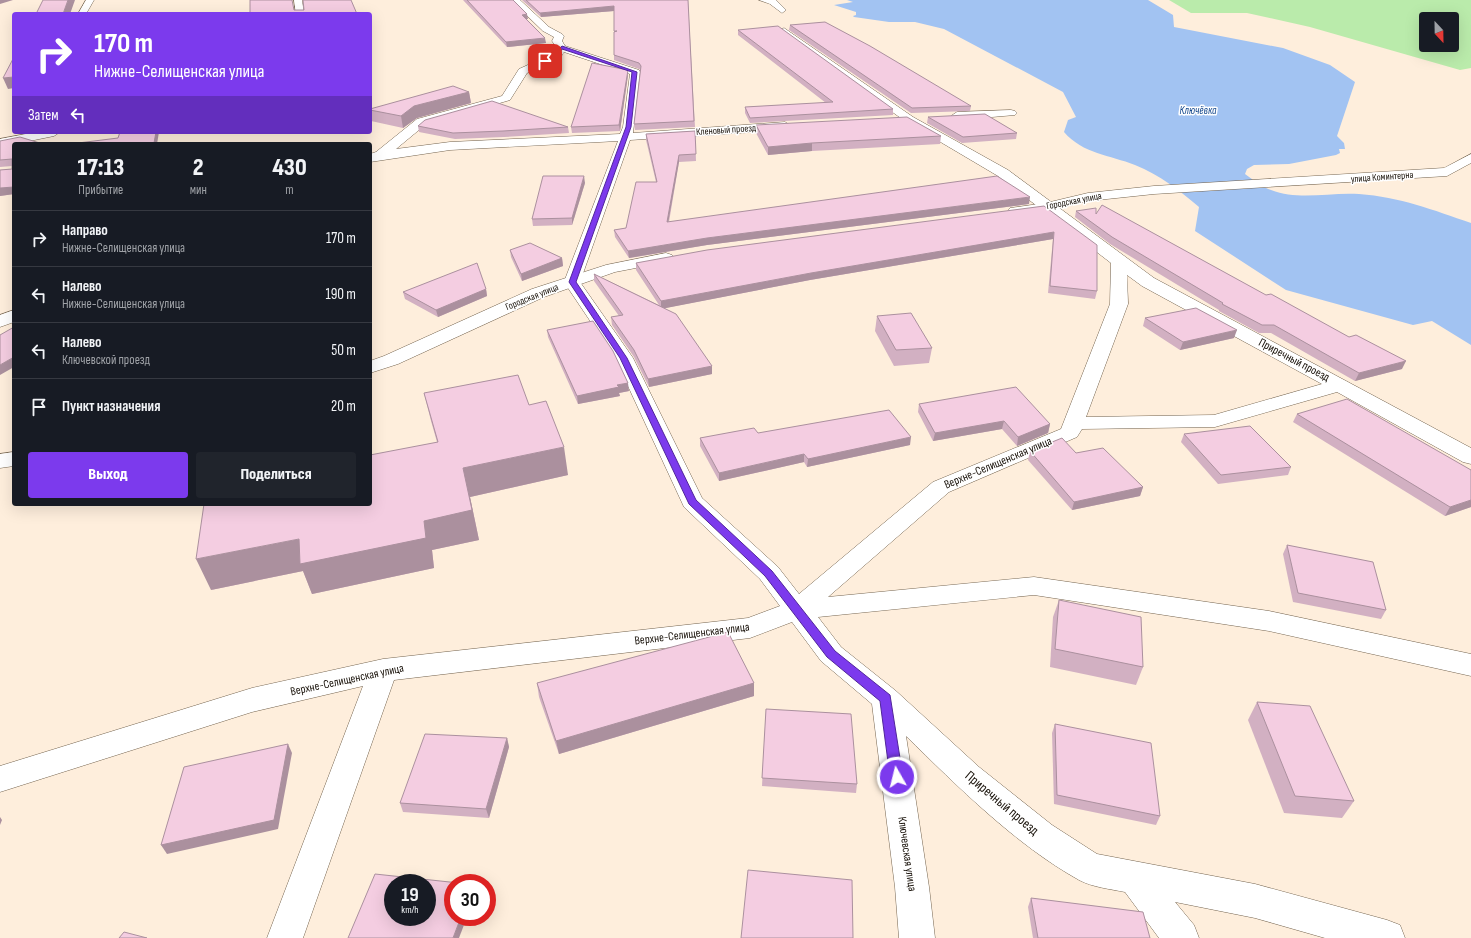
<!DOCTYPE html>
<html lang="ru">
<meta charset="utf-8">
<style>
:root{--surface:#171b24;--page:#20242c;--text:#f1f3f6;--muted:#9ea1a6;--line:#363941;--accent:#7c3aed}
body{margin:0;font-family:"Sofia Sans Condensed",sans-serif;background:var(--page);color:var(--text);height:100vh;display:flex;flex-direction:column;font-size:15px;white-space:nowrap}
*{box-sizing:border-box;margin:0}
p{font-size:13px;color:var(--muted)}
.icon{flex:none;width:22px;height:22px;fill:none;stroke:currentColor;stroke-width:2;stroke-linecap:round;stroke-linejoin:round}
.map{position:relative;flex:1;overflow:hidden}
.panel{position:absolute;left:12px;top:142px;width:360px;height:364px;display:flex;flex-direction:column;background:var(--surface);border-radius:4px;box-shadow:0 4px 16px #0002}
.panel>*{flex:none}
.hud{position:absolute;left:12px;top:12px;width:360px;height:122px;border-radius:4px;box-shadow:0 4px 16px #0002;background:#7c3aed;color:#fff;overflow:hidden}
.needle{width:26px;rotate:158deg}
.controls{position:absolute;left:1419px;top:12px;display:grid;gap:8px}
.controls a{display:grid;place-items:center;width:40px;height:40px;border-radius:4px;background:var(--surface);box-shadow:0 4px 16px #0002;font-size:20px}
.speed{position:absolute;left:384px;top:874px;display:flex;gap:8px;font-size:20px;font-weight:700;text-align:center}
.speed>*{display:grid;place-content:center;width:52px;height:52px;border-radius:50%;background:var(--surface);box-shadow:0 4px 16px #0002;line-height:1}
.speed small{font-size:10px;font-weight:400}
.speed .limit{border:6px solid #d22;background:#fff;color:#111}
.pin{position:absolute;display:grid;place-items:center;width:34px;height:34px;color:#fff;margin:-17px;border-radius:8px;box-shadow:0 2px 6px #0006}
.me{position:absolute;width:44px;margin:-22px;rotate:352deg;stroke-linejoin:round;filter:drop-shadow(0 0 3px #0008)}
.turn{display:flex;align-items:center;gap:14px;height:84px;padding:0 16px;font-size:18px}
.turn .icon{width:52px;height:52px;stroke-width:2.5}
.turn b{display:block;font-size:28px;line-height:34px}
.then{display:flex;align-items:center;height:38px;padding:0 16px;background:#0003;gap:8px;font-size:15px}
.eta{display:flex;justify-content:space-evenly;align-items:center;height:68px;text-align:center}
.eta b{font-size:24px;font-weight:800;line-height:28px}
.action{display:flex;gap:8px;margin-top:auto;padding:8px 16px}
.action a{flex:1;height:46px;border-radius:4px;background:var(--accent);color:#fff;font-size:16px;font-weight:800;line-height:46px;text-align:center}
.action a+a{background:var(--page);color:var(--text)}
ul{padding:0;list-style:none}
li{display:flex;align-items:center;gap:12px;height:56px;padding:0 16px;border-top:1px solid var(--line)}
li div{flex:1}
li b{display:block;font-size:15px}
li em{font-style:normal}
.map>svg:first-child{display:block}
</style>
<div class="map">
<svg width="1471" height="938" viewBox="0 0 1471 938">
<rect width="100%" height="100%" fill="#feeedc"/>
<path fill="#baebab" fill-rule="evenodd" d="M1169,0H1471V68L1460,70L1310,27L1247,13H1191ZM1426,19H1452V45H1426Z"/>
<path fill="#a2c3f2" d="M847,0H1148L1173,15L1174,27L1283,48L1330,65L1355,82L1337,136L1344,143L1345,149H1339L1340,153L1336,155L1289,164L1254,165L1247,169L1245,174C1253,180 1262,187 1271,190C1300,201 1329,192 1359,194C1400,197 1433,210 1471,223V345L1432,321L1413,325L1286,290L1195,231L1199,207C1179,190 1160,175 1135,165C1110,155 1083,154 1064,132L1068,120L1076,117L1063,92L944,29L915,22H889L854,17L853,16L856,15V12L834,5L853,2Z"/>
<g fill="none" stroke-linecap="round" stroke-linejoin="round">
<g stroke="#756550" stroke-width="1">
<g id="minor">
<path d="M86,0H94L86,14H78Z"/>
<path d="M294,0H302L304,14H296Z"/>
<path d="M511,0H520L549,27L562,34L564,36L562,41L565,46L639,70L640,72L633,133L785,122L791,126L785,130L630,140L580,282L633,358L702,498L778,567L799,594L933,482L1061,429L1110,304L1111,263L998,176L905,121L781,33L779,31L784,28L913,117L1008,170L1154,278L1471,448V464L1463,462L1337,392L1215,427L1082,429L1077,437L949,492L828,597L1034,577L1269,611L1471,654V676L1269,631L1034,595L818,617L841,647L896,691L979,767L1052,825L1097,854L1255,884L1387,920L1400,925L1405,938H1325L1255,918L1175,902L1194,925L1199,938H1159L1125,892C1110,889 1092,887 1079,880C1016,845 957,786 906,736L929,887L935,938H899L895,887L872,704L821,661L792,622L750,638L394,680L303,938H267L363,686L252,712L0,792V766L252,688L383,659L748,618L780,606L760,579L684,507L615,358L564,282L618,141L450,150L370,162V154L376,152L417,119L502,96L519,69L552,54L557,48L552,41L554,37L543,31ZM564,52L630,74L623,127L620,134L450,142L396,149L425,125L510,100L527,73L560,58ZM1127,275L1142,286L1322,384L1214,415L1086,417L1128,304Z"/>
<path d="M759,0H776L786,10L782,13L770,4Z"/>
<path d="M1011,110L1015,111L1017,113L1015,115L957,120L951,116L957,112Z"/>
<path d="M36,132H60L54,136L0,147V139Z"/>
<path d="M14,310V322L0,327V315Z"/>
</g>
</g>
<g stroke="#756550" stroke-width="1">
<g id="tertiary">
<path d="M1471,154V163L1447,176L1154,194L1088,201L1046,211L1015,215L1010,214L1008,211L1010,208L1046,203L1088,193L1154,186L1444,168Z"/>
<path d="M666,253L672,255L674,258L672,261L615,272L544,297L398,364L370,373V361L384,356L532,289L606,265Z"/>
<path d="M14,452V466L0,468V454Z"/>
</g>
</g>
<use href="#minor" fill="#fff" fill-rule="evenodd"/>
<use href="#tertiary" fill="#fff" fill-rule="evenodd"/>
</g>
<g fill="#d2b0c2">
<path d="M463,0H513L528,19H526L546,43L507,47Z"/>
<path d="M522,0H688L695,127L635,130L634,124L641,70L639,69L614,60V11L541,17Z"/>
<path d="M790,25L971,106L970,111L911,113L789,30Z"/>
<path d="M738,30L893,109V115L750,123L745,113V107L826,103L738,35Z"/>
<path d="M628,75L620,131L572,133L571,127Z"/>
<path d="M469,92L471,103L417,118L403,128L371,121L370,116V109Z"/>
<path d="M928,117L1017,133L1016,139L962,143L927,123Z"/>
<path d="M756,125L941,136L940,144L812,151L768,155L756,133Z"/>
<path d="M418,126L568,127L569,133L504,137L455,139L419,132Z"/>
<path d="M695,131L696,161L679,162L669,222L1029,204L707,245L629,258L615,237L614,230L626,228L656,182L646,140V134Z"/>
<path d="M0,141L14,144V194L0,196V170L12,169V166L0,167Z"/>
<path d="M585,183L572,225L533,226L532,219Z"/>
<path d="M1044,206L1097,291L1095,299L1048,293L1053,239L810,280L665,308L712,374L649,387L634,357L612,325L611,317L619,316L594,281V274L659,305L636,270V263Z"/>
<path d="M1076,211L1096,214L1402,369L1355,381L1271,333H1259L1219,311V310L1110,244L1075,217Z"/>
<path d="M510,250L562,258L563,266L522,281L511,257Z"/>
<path d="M486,289L487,296L438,317L405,299L403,292Z"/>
<path d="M877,316L932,348L929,363L894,366L875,331Z"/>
<path d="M1145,318L1234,338L1180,350L1143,326Z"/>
<path d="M547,330L629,391L619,393L620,396L578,404L548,337Z"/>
<path d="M424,393L529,405L568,475L470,497L479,540L432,550L434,568L312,594L303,571L211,590L370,504L437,442L431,421Z"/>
<path d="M919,404L1050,424L1048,433L1017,446L1002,429L933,441L918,412Z"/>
<path d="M1297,414L1471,470V507L1445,516L1293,422Z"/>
<path d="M758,433L910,445L807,467L804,462L719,481L700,446V438Z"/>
<path d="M1184,434L1291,467L1288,475L1218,484L1181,442Z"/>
<path d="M1030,451L1076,453L1143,487L1140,496L1072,510L1028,460Z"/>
<path d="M1287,545L1386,610L1381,619L1293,602L1283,554Z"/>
<path d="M1059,600L1143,667L1136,685L1050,667L1053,617Z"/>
<path d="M537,683H754V696L559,754L539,697Z"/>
<path d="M1257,702L1354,801L1342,818L1284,813L1248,720Z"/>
<path d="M766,709L857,784L856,793L762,786Z"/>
<path d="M1055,724L1160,816L1156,825L1054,804L1052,733Z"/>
<path d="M507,738L509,747L489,818L403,812L400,803Z"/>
<path d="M1031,898L1150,938H1033L1028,907Z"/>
</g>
<g fill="#ab909e">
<path d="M0,0H13L0,4Z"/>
<path d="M68,0H75L70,14H63Z"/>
<path d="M614,6V11L541,17L540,13Z"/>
<path d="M527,14L528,19H522V15Z"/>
<path d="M545,38L546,43L507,47L506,42Z"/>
<path d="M628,70V75L620,131L619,125Z"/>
<path d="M14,77V88L8,89L3,78Z"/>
<path d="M469,92L471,103L417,118L403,128L401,116L414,106Z"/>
<path d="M156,132H159L157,144H143Z"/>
<path d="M812,143V151L768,155V147Z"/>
<path d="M679,155V162L667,229V222Z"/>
<path d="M584,176L585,183L572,225V218Z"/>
<path d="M14,187V194L0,196V188Z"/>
<path d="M1030,197L1029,204L707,245L629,258L628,251L707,238Z"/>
<path d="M1054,232L1053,239L810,280L661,309V301L811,273Z"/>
<path d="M562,258L563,266L522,281L521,274Z"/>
<path d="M486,289L487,296L438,317L436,310Z"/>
<path d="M1237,330L1234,338L1180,350L1183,342Z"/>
<path d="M14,357V367L0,375V365Z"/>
<path d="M1406,361L1402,369L1355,381L1359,373Z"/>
<path d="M712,366V374L649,387L648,379Z"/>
<path d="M628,383L629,391L619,393L620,396L578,404L577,396L617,385Z"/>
<path d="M1004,421L1002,429L933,441L935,433Z"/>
<path d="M1050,424L1048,433L1017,446L1018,437Z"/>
<path d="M911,437L910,445L807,467L808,459Z"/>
<path d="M564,447L568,475L470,497L479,540L432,550L434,568L312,594L303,571L211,590L196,559L299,539L424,521L463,468Z"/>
<path d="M804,454V462L719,481V473Z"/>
<path d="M1143,487L1140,496L1072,510L1074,502Z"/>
<path d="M1471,500V507L1445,516L1450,507Z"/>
<path d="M754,683V696L559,754L556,741Z"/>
<path d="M507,738L509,747L489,818L486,809Z"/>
<path d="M288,744L292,753L278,829L167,854L161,845Z"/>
<path d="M0,817L2,820L0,825Z"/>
<path d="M461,917H467L459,938H453Z"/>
</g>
<g fill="#f4cde1" stroke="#ab909e" fill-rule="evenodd">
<path d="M43,0H68L63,14H36Z"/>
<path d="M250,0H292L294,10H304L303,0H351L357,14H250Z"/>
<path d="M467,0H513L527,14L522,15L545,38L506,42Z"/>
<path d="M526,0H688L694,121L634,124L641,66L639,63L614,55V32L617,31H614V6L540,13Z"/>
<path d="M825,22L870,46L971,106L912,108L790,25Z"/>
<path d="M778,26L893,109L750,118L745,107L833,102L738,30Z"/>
<path d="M14,57V77L3,78Z"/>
<path d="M592,63L628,70L619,125L571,127Z"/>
<path d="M453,86L469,92L414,106L401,116L370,110V109Z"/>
<path d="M492,101L568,127L503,131L453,133L418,126L425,120Z"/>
<path d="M985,114L1017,133L963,137L928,117Z"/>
<path d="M907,117L941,136L812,143L768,147L756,125Z"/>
<path d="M695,131L696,154L679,155L667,222L997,176L1030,197L707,238L628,251L614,230L626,228L636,182H657L646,134Z"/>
<path d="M120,132H156L154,143L143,144H70L118,138Z"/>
<path d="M20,137L43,144H14V187L0,188V170L12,169V159L0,160V141Z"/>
<path d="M543,176H584L572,218L532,219Z"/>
<path d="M1102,205L1266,295L1271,294L1349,337L1356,335L1406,361L1359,373L1274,325H1262L1222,304L1223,303L1112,237L1076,211L1096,208V214Z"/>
<path d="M1044,206L1097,245V291L1050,286L1054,232L811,273L661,301L636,263L707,250Z"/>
<path d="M530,243L562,258L521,274L510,250Z"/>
<path d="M477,263L486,289L436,310L403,292Z"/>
<path d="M594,274L676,314L712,366L648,379L634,350L611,317L623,315Z"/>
<path d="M1196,308L1237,330L1183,342L1145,318Z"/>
<path d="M911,313L932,348L896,350L877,316Z"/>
<path d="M593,321L613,351L628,383L617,385L619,387L577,396L547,330Z"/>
<path d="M14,327V357L0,365V335Z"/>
<path d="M518,375L529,405L546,401L564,447L463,468L472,510L424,521L426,538L300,564L299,539L196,559L204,504H370V455L438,442L424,393Z"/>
<path d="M1016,387L1050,424L1018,437L1004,421L935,433L919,404Z"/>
<path d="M1347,399L1471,470V500L1450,507L1297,414Z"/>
<path d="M889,410L911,437L808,459L804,454L719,473L700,438L754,428L758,433Z"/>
<path d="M1250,426L1291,467L1221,475L1184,434Z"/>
<path d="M1062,438L1076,453L1103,448L1143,487L1074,502L1030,451Z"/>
<path d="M1287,545L1373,562L1386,610L1298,593Z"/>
<path d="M1059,600L1141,617L1143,667L1055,649Z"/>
<path d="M728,632L754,683L556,741L537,683Z"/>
<path d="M1257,702L1310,706L1354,801L1295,796Z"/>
<path d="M766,709L851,714L857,784L762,778Z"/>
<path d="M1055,724L1151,743L1160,816L1057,795Z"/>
<path d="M425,734L507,738L486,809L400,803Z"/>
<path d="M288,744L274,820L161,845L184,767Z"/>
<path d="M748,870L852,880L853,938H741Z"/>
<path d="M375,874L459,883H453V917H461L453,938H348ZM393,883H427V917H393Z"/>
<path d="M1031,898L1143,912L1150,938H1038Z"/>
<path d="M124,932L147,938H119Z"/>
</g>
<path fill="#7c3aed" stroke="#51269a" d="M562,46L637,72L631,127L576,282L627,358L696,500L772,571L835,651L890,695L903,777L901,781L897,783L892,781L890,777L880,701L827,657L765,576L689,504L620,358L569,282L626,127L632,72L562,49L557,57L543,62V60L554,55Z"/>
<g text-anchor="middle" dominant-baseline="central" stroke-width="3" stroke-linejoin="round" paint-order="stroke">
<g font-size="10" fill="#181109" stroke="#fff">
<text transform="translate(726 130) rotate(-4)">Кленовый проезд</text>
<text transform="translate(1382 177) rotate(-4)">улица Коминтерна</text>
<text transform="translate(1074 201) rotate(-11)">Городская улица</text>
<text transform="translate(532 297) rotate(-22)">Городская улица</text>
</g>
<g font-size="11" font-style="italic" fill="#13478c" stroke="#fff">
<text x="1198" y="110">Ключёвка</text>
</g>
<g font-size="12" fill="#181109" stroke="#fff">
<text transform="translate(1294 360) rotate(28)">Приречный проезд</text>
<text transform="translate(998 463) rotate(-23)">Верхне-Селищенская улица</text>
<text transform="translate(692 634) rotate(-7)">Верхне-Селищенская улица</text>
<text transform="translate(347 680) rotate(-12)">Верхне-Селищенская улица</text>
<text transform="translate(907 854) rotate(82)">Ключевская улица</text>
</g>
<g font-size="14" fill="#181109" stroke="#fff">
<text transform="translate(1002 803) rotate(40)">Приречный проезд</text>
</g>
</g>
</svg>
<div class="controls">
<a><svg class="needle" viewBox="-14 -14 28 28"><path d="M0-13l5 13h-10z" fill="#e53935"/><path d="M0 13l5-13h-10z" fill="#9ea1a6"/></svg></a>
</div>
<div class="speed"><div>19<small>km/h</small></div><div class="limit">30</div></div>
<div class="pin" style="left:545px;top:61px;background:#d93025"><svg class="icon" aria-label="arrive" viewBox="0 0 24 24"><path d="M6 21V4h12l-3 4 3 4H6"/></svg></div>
<svg class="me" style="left:897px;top:777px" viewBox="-20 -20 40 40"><circle r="17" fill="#7c3aed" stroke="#fff" stroke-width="3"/><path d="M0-11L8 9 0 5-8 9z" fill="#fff"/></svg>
<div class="hud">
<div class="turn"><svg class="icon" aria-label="right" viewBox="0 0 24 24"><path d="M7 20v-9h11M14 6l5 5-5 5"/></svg><div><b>170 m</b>Нижне-Селищенская улица</div></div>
<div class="then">Затем<svg class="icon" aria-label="left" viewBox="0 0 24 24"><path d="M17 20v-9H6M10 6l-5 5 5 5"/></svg></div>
</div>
<section class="panel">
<div class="eta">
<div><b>17:13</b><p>Прибытие</p></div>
<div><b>2</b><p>мин</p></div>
<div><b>430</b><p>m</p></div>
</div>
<ul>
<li><svg class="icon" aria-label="right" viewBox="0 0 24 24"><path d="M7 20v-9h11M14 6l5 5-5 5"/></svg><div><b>Направо</b><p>Нижне-Селищенская улица</p></div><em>170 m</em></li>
<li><svg class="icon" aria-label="left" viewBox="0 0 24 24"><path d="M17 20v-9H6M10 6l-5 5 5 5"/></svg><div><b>Налево</b><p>Нижне-Селищенская улица</p></div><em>190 m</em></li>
<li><svg class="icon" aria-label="left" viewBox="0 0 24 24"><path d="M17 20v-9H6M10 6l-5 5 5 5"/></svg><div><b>Налево</b><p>Ключевской проезд</p></div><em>50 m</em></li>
<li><svg class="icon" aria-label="arrive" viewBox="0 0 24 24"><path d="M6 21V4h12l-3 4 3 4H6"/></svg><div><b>Пункт назначения</b></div><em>20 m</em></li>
</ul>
<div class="action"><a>Выход</a><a>Поделиться</a></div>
</section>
</div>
